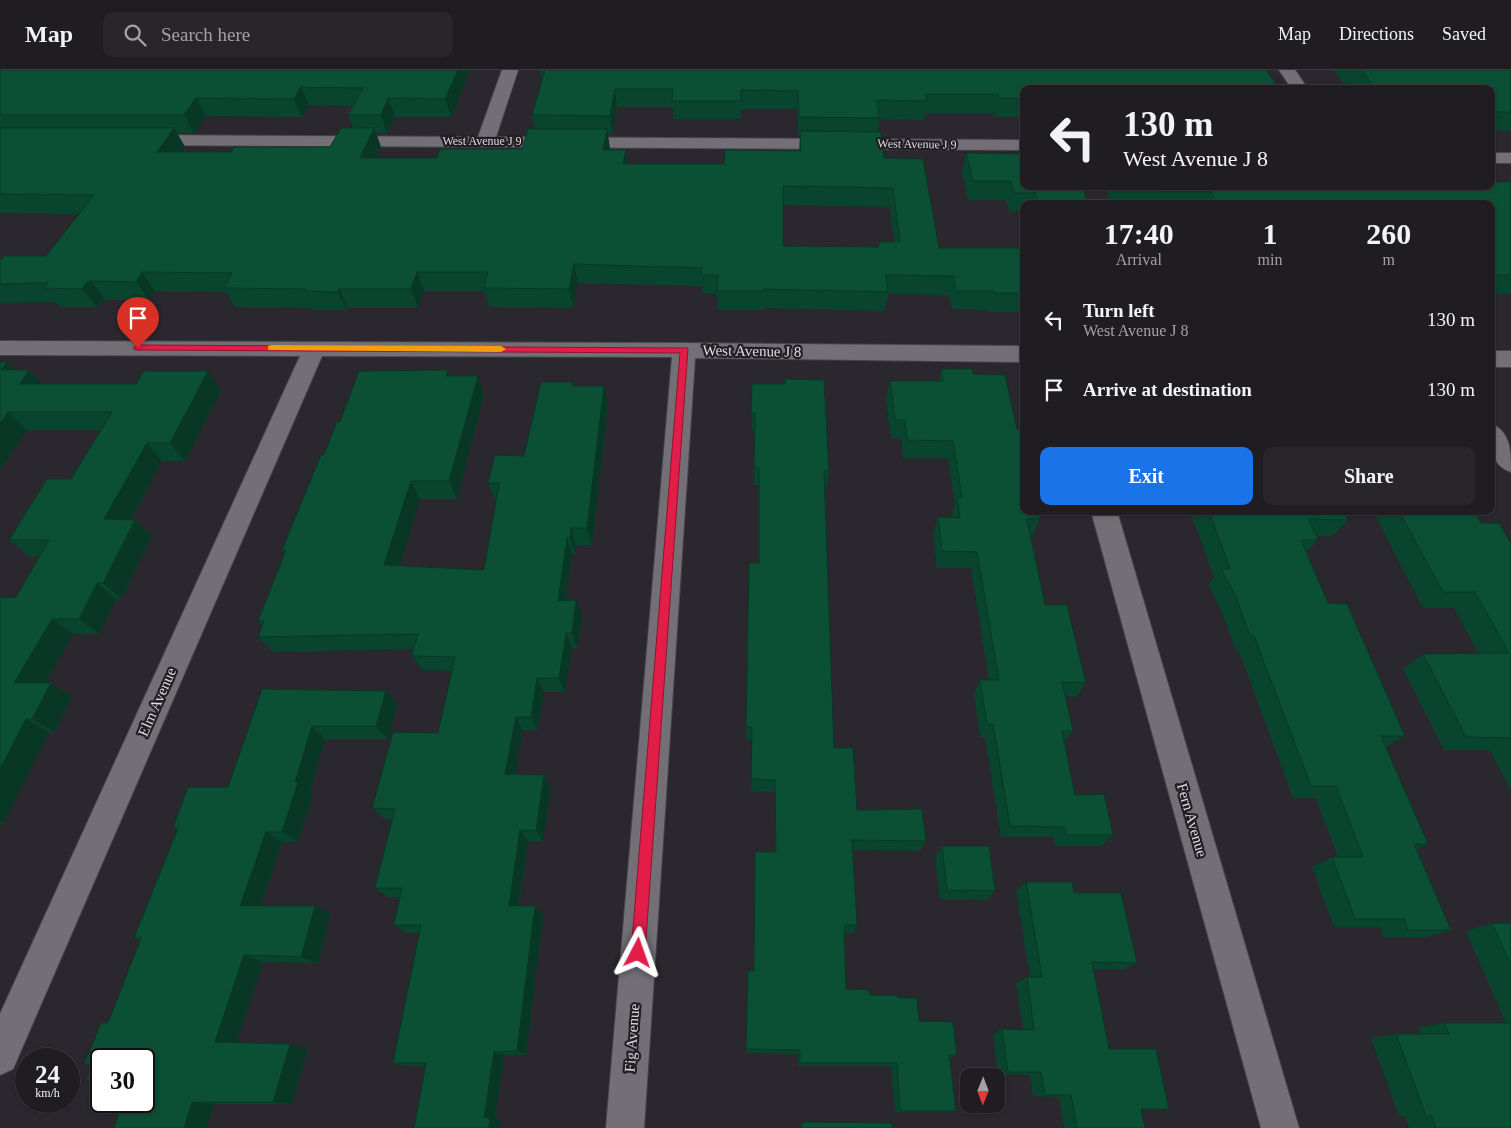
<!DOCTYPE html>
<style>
:root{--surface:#201d22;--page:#28262a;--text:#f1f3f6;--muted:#a2a2a5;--line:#3d3b40;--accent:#1a73e8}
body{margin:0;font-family:"Times New Roman",serif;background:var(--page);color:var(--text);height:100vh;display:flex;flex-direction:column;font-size:19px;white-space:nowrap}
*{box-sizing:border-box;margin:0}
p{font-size:16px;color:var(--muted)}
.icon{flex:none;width:28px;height:28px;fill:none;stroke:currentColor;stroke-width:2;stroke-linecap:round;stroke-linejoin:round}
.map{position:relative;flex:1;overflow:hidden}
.sheet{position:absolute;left:1020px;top:130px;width:475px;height:315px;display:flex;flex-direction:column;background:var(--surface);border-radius:10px;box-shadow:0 1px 4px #0004,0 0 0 1px var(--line)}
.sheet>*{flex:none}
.banner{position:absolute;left:1020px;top:15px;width:475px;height:105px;border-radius:10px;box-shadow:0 1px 4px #0004,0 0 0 1px var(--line);background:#201d22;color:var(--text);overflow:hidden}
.needle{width:32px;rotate:181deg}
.tools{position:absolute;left:960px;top:998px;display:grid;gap:10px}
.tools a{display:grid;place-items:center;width:45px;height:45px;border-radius:10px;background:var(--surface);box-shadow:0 1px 4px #0004,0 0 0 1px var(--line);font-size:25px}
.speed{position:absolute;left:15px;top:978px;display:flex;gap:10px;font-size:25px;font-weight:700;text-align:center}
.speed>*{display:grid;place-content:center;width:65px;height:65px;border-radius:50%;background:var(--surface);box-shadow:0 1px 4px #0004,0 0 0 1px var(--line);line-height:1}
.speed small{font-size:12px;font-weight:400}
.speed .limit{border:2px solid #111;border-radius:8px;background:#fff;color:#111}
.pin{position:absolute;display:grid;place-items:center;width:42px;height:42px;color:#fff;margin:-51px -21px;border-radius:50% 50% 50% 0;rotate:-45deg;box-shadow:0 0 5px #0007}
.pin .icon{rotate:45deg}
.me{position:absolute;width:55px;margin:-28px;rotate:4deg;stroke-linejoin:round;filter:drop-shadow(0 0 4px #0008)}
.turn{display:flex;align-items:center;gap:18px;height:105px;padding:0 20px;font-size:22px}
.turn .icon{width:65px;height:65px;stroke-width:2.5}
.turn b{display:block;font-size:35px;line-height:42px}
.eta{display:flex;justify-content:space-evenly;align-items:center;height:85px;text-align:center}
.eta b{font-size:30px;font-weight:600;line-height:35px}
.primary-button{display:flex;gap:10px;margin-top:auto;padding:10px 20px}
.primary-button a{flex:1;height:58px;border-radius:10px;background:var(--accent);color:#fff;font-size:20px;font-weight:600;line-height:58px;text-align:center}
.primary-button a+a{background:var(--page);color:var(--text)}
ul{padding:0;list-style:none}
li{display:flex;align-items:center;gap:15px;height:70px;padding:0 20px}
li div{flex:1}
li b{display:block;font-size:19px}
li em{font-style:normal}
header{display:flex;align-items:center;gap:30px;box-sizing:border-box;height:70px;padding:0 25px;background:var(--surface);border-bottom:1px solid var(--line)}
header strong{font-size:24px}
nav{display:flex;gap:28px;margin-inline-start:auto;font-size:18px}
.search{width:350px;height:45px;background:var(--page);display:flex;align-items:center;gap:12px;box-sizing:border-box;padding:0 18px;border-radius:10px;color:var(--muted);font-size:19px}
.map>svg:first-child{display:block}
</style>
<header>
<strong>Map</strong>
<div class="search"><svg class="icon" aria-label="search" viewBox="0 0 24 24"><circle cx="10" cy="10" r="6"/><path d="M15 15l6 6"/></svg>Search here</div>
<nav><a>Map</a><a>Directions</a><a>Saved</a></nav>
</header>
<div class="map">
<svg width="1511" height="1058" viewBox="0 0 1511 1058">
<rect width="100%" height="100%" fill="#2b272e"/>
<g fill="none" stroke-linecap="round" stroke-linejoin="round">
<g stroke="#48454b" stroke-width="2">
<g id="minor">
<path d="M502,0H518L496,67L1024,70V80L143,75L137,74L134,70L137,66L143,65L478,67Z"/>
<path d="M1279,0H1295L1308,19H1292Z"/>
<rect x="1491" y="83" width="20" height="10"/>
<path d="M0,271L684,273L1024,276V292L695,288L644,1058H606L672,287L322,286L13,999L0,1005V944L300,286L0,285Z"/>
<rect x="1491" y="281" width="20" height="16"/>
<path d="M1491,354C1511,361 1511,383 1511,402C1489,395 1491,373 1491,354Z"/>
<path d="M1091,441H1117L1299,1058H1261Z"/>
</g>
</g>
<use href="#minor" fill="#736f77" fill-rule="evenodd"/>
</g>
<g fill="#09452e" fill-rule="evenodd">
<path d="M0,0H470L451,47H395L387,63H376L381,77L376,88H437L522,79L535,59L532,45L542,10L540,0H1266L1278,17L1277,19H1024V47H994L993,43H925L924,50L879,49L878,62L884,88L939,178H1024V238H1022L1020,242H989V240L952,239L949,225L888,224L885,241L764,238V240H718L717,224L702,223V216L578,213L573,238L490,237L484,221H424L418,238H348L347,240H314L313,238L235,237L226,222L155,221L149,230H105L102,231L97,237H60L55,232L0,233V191L46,186L79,144L0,143ZM309,35L353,36L348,45L353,58L330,77L231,82H181L185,77L177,63H194L206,46L302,47ZM617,37H673V49H741V39H797L798,66H800L799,81L724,94H627L626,80H609L608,64H612ZM783,135L890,137L894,172H879L878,177L783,176Z"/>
<path d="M1334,0H1511V61L1491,60V19H1351L1347,13H1343Z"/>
<path d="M966,83L1024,116L1088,134H1024V142L1010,141L1005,130H968L962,102Z"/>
<path d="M1493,112H1511V224H1496L1491,229V134H1147L1146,132H1111L1104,116H1491Z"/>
<path d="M7,292L15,300L42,314H136L208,301L221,320L185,391H162L131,450H135L152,466L121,529H116L99,564H73L45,613H51L72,627L54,662H49L3,754H0V528L16,527L40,487H30L9,470L71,409L101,360H27L0,400Z"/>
<path d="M941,299L973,304L1017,359L1040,449L1032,466H1031L1045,535L1086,613L1076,627L1065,626L1073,661L1064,672L1075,725L1113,765L1101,776H1055L1054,767H1001L985,667H980L974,624L980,610H989L971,498H937L933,464L938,447H952L951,445L955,434L948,388H903L901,368H891L886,329L890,311H939Z"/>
<path d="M448,300L451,306L484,324L457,429H420L399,496L484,500L496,430H495L488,413L524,386L572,312L574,316H604L608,334L592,475H576L575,484H572L566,531L582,546L577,578H572L565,622H544L538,660H523L515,704L544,705L551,717L543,771H528L519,836L543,845L526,985H504L495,1048L501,1049L500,1058L425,996H407L393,993L420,863H406L394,855L400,827H388L375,818L392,749H385L372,738L438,663L452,601L422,600L412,586L413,579L273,582L258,567L262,556L258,551L285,484L282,480L324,385L340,352Z"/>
<path d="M752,314L829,401L827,418H824L834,678L857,740L926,771L920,781L852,780L857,855L853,863H844L846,919L870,925L898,928L919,951L957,985L949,988L956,1041L948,1042H895L891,996H798V984L746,983V979L754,901L775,782V722L751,721L752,670H746V657L759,493V415H754V361H752Z"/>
<path d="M1190,441H1344L1348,450L1332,466H1316L1318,470L1306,482L1328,533L1405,666L1386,677L1428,774L1417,779L1451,860L1426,867H1384L1380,857H1334L1312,797L1332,787H1338L1316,728H1293L1239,581H1236L1221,540L1208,515L1214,507Z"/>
<path d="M1373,441H1474L1481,453L1511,473V721L1490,680H1444L1403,599L1423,584H1479L1454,538H1423Z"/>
<path d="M262,619L386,621L397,634L388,669H325L310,721L313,723L298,772H282L261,836H315L330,844L318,893L263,892L236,973L308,978L292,1034H214L206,1058H114L144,989H101V1011L86,1010L92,995L84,994L108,953L140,870L134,868L177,760L173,758L228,717Z"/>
<path d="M942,776L995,821L987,830L940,829L935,786Z"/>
<path d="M1026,812L1074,823L1137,893L1123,899H1093L1109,979L1169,1039L1141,1040L1145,1058H1064L1059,1027L1033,1026L1030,1005L998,1004L993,964L1002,959L1023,960L1016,913L1027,907H1030L1016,821Z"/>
<path d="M1492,853H1511V1058H1409L1405,1046H1399L1371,968L1396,964H1421L1418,957L1444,953H1506L1466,861Z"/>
</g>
<g fill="#083825">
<path d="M458,0H470L451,47L445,29Z"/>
<path d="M301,17L309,35L302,47L294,29Z"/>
<path d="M615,19L617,37L612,64L610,46Z"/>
<path d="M196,28L206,46L194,63L184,45Z"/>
<path d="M388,28L395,47L387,63L381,45Z"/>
<path d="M174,58L185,77L168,101L157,82Z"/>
<path d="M374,58L381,77L367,106L360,88Z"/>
<path d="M607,59L610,78L606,99L603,80Z"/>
<path d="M626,80L628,99L623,94Z"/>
<path d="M574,194L578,213L573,238L569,219Z"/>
<path d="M142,202L155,221L149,230L136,212Z"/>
<path d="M417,202L424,221L418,238L411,219Z"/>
<path d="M91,211L105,230L102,231L97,237L82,219L87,212Z"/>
<path d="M339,219L348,238L347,240L337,222Z"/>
<path d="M7,292L23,309L29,300L46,318L37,332L1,300Z"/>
<path d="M448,300L455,318L446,306Z"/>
<path d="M208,301L221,320L185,391L170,373Z"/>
<path d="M478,306L484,324L457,429L449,411Z"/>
<path d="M604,316L608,334L592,475L587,458Z"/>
<path d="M8,342L27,360L0,400V354Z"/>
<path d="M147,373L162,391L122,466L104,449Z"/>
<path d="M411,411L420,429L395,511L384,495Z"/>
<path d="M135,450L152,466L121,529L103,513Z"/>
<path d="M571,458L576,475L575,484L570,468Z"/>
<path d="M567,468L572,484L564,546L558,531Z"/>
<path d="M97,513L116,529L99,564L79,549Z"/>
<path d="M576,530L582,546L577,578L572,563Z"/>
<path d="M52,549L73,564L37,627L14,613Z"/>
<path d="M566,563L572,578L565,622L559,608Z"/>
<path d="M537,608L544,622L538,660L531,647Z"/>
<path d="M51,613L72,627L54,662L32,649Z"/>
<path d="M386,621L397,634L388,669L376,656Z"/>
<path d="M516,647L523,660L513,716L505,704Z"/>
<path d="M26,649L49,662L3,754L0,752V699Z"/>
<path d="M312,656L325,669L310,721L313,723L298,772L282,762L295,712Z"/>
<path d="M544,705L551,717L543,771L536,761Z"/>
<path d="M520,760L528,771L517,844L509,836Z"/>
<path d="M266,762L282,772L258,844L240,836Z"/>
<path d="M315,836L330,844L318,893L301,887Z"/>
<path d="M535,836L543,845L526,985L517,981Z"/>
<path d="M244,885L263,892L235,976L215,972Z"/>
<path d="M290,974L308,978L292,1034L273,1032Z"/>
<path d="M494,982L504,985L495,1048L501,1049L500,1058H489L484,1048Z"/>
<path d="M192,1032L214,1034L206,1058H184Z"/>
</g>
<g fill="#0b5035" stroke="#083825" fill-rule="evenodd">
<path d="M0,0H458L445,29L388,28L381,45H348L363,18L301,17L294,29L196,28L184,45H0Z"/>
<path d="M545,0H1266L1278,17H1276L1277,19H1024V28H999L998,24H925L927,31L877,30L879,48L799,47L798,21L741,20V31H672L673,19H615L610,46L532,45Z"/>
<path d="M1361,0H1511V42H1491V19H1376Z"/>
<path d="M0,58H174L157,82H231L234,77H330L341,58H374L360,88H437L440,79H522L528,59H607L603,80H626L623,94H724L725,80L801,81L800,61L881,62L884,88L923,89L939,178H1024V223H995L994,221H956L954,206L886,205L888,222L764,219V221H717L718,205H701L702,198L574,194L569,219L484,218L488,202H417L411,219H339L337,222L305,221L306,219L224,218L232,203L142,202L136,212L91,211L87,212L82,219L44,218L48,213L0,214V191L4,186H46L94,125L0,124ZM783,116L893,118L900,172H879V177L783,176Z"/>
<path d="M966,83L1024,84V116H1082L1088,134H1038L1035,123H1015L1010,111H973Z"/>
<path d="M1491,109L1493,112H1511V205H1491V134H1217L1210,121H1158L1155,116H1491Z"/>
<path d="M1491,214L1497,222H1491Z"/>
<path d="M0,292H7L1,300H29L20,314H136L144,301H208L170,373H147L104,449L135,450L103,513H97L79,549H52L14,613H51L32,649H26L0,699V528L16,527L49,470H9L47,409H71L112,342H8L0,354Z"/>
<path d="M941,299H972L973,304L1005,305L1017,359H1022L1024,369V441H1038L1040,449H1027L1045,535H1067L1086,613L1062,612L1073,661H1062L1075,725L1104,724L1113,765H1066L1064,757L1010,756L993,654H987L980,610H999L977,482L942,481L938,447L960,448L957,428H962L953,371L907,370L905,350H895L890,311H943Z"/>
<path d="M448,300L446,306H478L449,411H411L384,495L484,500L499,413H488L495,385L524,386L541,312H572V316H604L587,458H571L570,468H567L558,531L576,530L572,563H566L559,608H537L531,647H516L505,704L544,705L536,761L520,760L509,836H535L517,981L494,982L484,1048H490L489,1058H414L426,993H393L421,855H394L402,818H375L395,739L372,738L393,662L438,663L455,587L412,586L418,564L258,567L264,551H258L286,480H282L321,385H324L337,352H340L359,301Z"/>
<path d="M785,309L824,310L829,401H824L834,678H853L857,740L922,739L926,771L852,770L857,855H844L846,919L869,920L870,925H897L898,928H917L919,951L953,952L957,985H949L956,1041H900L897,993H800V980L746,979L748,901H754L755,782H776L775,710L751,709L752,657H746L749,493H759V398L754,397L755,343H751L752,314H785Z"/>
<path d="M1209,441H1344L1348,450L1309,449L1318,470H1301L1328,533L1347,534L1405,666H1381L1428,774H1414L1451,860H1408L1404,849H1355L1332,787H1363L1336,716H1311L1254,566H1250L1235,525L1221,499H1230Z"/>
<path d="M1399,441H1474L1481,453H1499L1511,473V668L1466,667L1423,584L1509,583L1475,522H1443Z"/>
<path d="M262,619L386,621L376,656H312L295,712H298L282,762H266L240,836H315L301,887L244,885L215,972L290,974L273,1032H192L184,1058H114L123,1031H144V989H101V1010H86L93,994H84L101,953H108L141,868H134L178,758H173L188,717H228Z"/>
<path d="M942,776H989L995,821L947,820Z"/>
<path d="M1026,812H1072L1074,823H1121L1137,893L1092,892L1109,979H1156L1169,1039H1141L1145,1058H1077L1071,1025H1045L1041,1002H1008L1002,959L1034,960L1027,907H1042Z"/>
<path d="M1492,853H1511V895Z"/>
<path d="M1444,953H1511V1058H1436L1432,1046H1426L1396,964H1449Z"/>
<path d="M802,1052L892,1053V1058H802Z"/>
</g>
<path fill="#e11d48" stroke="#92132f" d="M138,275L688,278L645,883L643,888L638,890L633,888L631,883L680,283L135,280L133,278Z"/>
<path fill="#f59e0b" d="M271,275L501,276L506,279L501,282L268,280V276Z"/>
<g text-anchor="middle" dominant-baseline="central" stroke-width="4.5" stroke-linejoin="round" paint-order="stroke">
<g font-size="12" fill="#dfdce1" stroke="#211e24">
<text x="482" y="71">West Avenue J 9</text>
<text transform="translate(917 74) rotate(1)">West Avenue J 9</text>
</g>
<g font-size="15" fill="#dfdce1" stroke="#211e24">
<text transform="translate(752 281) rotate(1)">West Avenue J 8</text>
<text transform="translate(157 632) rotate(-66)">Elm Avenue</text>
<text transform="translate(1192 750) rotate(74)">Fern Avenue</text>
<text transform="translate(632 968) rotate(-86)">Fig Avenue</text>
</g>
</g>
</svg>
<div class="tools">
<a><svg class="needle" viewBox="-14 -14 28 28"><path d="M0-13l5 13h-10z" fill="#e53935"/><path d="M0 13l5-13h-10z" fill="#a2a2a5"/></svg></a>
</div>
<div class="speed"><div>24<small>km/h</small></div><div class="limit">30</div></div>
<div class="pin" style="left:138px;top:278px;background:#d93025"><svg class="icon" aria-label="arrive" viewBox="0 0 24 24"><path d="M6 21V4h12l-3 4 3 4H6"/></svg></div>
<svg class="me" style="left:638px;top:883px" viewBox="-20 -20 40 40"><path d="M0-17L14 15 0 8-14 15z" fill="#e11d48" stroke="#fff" stroke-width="4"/></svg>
<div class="banner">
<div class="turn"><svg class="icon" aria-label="left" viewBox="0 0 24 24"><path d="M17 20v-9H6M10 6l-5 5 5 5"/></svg><div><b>130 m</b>West Avenue J 8</div></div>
</div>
<section class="sheet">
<div class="eta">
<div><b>17:40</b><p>Arrival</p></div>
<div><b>1</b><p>min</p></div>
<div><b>260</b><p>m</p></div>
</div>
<ul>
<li><svg class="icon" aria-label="left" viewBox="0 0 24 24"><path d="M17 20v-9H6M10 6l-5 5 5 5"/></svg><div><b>Turn left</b><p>West Avenue J 8</p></div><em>130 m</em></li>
<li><svg class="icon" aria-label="arrive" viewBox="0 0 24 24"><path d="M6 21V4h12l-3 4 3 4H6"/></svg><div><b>Arrive at destination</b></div><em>130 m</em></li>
</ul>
<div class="primary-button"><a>Exit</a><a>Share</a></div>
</section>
</div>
